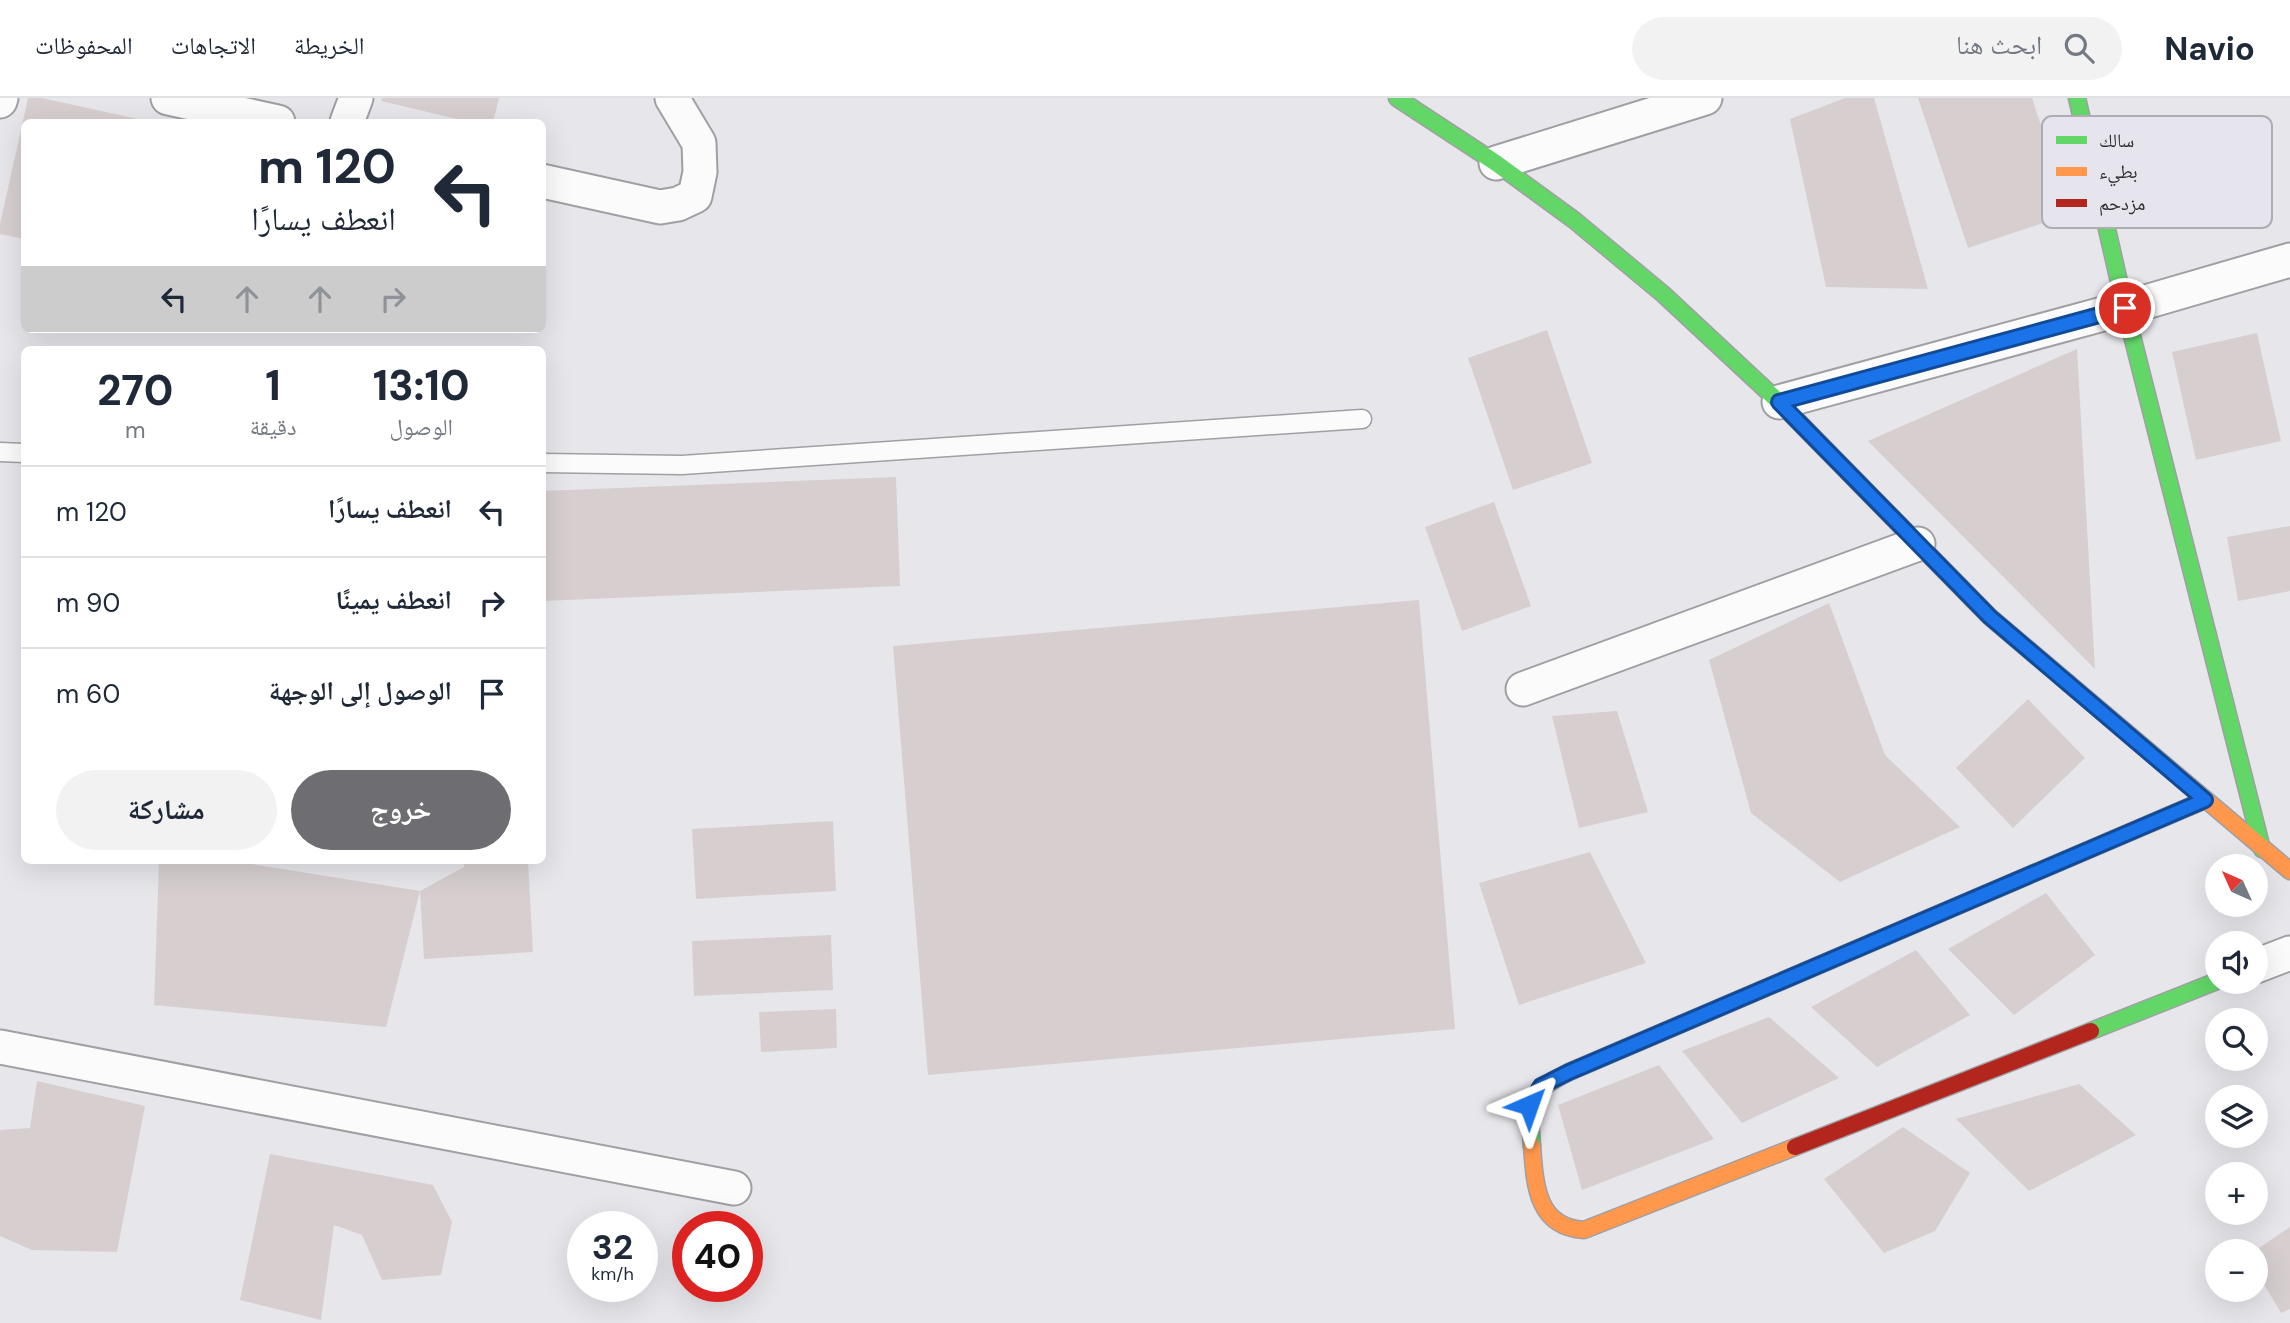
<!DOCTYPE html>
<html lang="ar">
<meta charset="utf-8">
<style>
:root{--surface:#fff;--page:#f2f2f3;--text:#1f2937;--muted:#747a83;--line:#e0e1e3;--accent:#6e6d71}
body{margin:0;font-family:"DM Sans","Noto Naskh Arabic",sans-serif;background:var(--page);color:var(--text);direction:rtl;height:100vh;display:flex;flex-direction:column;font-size:26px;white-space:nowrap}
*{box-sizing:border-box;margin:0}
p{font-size:23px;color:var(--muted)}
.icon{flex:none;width:38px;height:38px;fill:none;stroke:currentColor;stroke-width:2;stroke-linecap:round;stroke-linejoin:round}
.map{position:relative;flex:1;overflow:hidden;direction:ltr}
.side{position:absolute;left:21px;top:248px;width:525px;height:518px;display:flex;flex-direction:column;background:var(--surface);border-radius:10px;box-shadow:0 7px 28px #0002;direction:rtl}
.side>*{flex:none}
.banner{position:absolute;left:21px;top:21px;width:525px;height:214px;border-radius:10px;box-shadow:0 7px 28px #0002;direction:rtl;background:#fff;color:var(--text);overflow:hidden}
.needle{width:46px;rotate:315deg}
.controls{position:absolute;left:2205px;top:756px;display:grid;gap:14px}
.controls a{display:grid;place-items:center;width:63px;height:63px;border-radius:50%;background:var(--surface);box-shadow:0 7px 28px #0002;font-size:35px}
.speed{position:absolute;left:567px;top:1113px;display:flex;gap:14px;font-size:35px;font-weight:700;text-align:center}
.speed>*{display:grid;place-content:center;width:91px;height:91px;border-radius:50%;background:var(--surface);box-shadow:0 7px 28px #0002;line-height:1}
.speed small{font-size:18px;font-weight:400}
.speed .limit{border:10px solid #d22;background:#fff;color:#111}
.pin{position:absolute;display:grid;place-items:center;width:60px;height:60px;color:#fff;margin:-30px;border:4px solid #fff;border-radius:50%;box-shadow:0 2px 7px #0007}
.me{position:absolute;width:77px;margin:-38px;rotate:43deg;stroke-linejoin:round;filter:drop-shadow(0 0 5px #0008)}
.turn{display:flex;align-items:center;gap:24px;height:147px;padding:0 35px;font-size:32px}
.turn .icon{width:91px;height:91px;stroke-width:2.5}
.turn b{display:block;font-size:49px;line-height:60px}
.lanes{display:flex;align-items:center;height:66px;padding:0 35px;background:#0003;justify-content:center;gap:35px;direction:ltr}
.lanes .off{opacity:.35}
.eta{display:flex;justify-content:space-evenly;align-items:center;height:119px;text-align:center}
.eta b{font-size:42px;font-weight:800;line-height:49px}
.button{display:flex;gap:14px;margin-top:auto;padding:14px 35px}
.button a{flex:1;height:80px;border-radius:42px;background:var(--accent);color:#fff;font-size:28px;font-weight:800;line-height:80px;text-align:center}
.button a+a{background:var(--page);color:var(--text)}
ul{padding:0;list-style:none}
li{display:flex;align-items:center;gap:21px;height:91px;padding:0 35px;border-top:2px solid var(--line)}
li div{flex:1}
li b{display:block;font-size:26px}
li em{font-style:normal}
header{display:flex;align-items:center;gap:42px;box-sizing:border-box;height:98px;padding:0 35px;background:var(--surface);border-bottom:2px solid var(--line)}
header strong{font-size:33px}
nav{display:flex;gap:38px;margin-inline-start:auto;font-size:24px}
.search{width:490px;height:63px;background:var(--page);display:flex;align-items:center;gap:18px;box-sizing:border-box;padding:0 24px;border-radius:38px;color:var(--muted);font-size:26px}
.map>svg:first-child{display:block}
</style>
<header>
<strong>Navio</strong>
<div class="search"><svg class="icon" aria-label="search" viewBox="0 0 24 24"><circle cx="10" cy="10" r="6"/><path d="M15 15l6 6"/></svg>ابحث هنا</div>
<nav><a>الخريطة</a><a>الاتجاهات</a><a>المحفوظات</a></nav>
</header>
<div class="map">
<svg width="2290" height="1225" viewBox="0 0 2290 1225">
<rect width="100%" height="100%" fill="#e7e6eb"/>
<g fill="#d7cfcf">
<path d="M28,0H42L147,23L24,24V141L0,136V126Z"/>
<path d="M382,0H499L493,24H470L381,3Z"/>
<path d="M1845,0H1874L1928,191L1826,189L1790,21Z"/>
<path d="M1918,0H2032L2070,116L1968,150Z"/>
<path d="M1547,232L1592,365L1513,392L1468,260Z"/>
<path d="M2257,235L2281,343L2196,362L2172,254Z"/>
<path d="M2077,251L2095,571L1868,343Z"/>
<path d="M896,379L900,488L542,503V393Z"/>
<path d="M1494,404L1531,508L1462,533L1425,429Z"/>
<path d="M2290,428V493L2238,503L2227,439Z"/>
<path d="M1419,502L1455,931L928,977L893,548Z"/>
<path d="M1829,505L1885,657L1960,729L1840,784L1751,715L1709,562Z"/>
<path d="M2028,601L2085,660L2013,730L1956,670Z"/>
<path d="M1617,613L1648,714L1579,730L1552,618Z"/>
<path d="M833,723L836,793L696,801L692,731Z"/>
<path d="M1590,754L1646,865L1519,907L1479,785Z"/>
<path d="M159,763H232L420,793L386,929L154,907Z"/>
<path d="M464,763H528L533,854L424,861L420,793L464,769Z"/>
<path d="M2046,795L2095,857L2014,917L1948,851Z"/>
<path d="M831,837L833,892L694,898L692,843Z"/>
<path d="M1916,852L1970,917L1877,969L1811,909Z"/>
<path d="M836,911L837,950L761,954L759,914Z"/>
<path d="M1769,919L1839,980L1742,1025L1682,953Z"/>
<path d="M1659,967L1714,1041L1582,1092L1558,1007Z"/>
<path d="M37,983L145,1008L117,1154L32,1152L0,1138V1032L30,1030Z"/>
<path d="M2079,986L2136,1037L2029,1093L1956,1021Z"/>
<path d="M1903,1029L1970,1075L1935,1133L1884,1155L1824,1081Z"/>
<path d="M270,1056L433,1087L452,1124L441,1177L382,1182L362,1137L334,1127L321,1222L240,1202Z"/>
<path d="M2290,1129V1211L2281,1215L2256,1173V1152Z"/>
</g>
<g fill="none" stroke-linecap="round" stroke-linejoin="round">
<g stroke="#a09fa3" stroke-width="21">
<g id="lane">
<path d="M0,354L24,355"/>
<path d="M542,365L682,367L1362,321"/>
</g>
</g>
<g stroke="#a09fa3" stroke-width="37">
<g id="street">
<path d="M168,0L278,24"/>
<path d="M0,3L1,0"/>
<path d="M347,24L356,0"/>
<path d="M1496,65L1705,0"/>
<path d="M542,83L660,109L678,106L695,98L700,74L699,45L672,0"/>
<path d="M1779,304L2125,210L2290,162"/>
<path d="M1523,591L1918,446"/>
<path d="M2256,868L2290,855"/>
<path d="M0,949L734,1090"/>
</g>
</g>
<g stroke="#a09fa3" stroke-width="19">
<g id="fast">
<path d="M1397,0L1496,65L1574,122L1663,196L1779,304L1990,519L2068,585"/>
<path d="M2077,0L2125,210L2262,751"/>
<path d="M2091,933L2217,883"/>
<path d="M1532,1048C1529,1002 1525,996 1569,974L2205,702"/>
</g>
</g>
<g stroke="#a09fa3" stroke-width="19">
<g id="slow">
<path d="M2068,585L2290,773"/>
<path d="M1532,1048C1535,1088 1537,1129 1584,1132L1795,1049"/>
</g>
</g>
<g stroke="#a09fa3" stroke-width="19">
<path id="jam" d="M1795,1049L2091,933"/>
</g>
<use href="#lane" stroke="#fbfbfc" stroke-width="18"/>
<use href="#street" stroke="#fbfbfc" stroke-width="33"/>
<use href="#fast" stroke="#63d668" stroke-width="16"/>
<use href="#slow" stroke="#ff974d" stroke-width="16"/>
<use href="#jam" stroke="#b3261e" stroke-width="16"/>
</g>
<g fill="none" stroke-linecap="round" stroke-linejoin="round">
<g stroke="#114b97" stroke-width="18">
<path id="route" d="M1529,1007L1541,988L1569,974L2205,702L1990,519L1779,304L2125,210"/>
</g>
<use href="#route" stroke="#1a73e8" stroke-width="12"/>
</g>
<rect x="2042" y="18" width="230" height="112" rx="10" fill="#e6e4ed" stroke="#aeadb4" stroke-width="2"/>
<rect x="2056" y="38" width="31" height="8" fill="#63d668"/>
<rect x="2056" y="69" width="31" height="9" fill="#ff974d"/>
<rect x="2056" y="101" width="31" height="8" fill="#b3261e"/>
<g font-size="19" fill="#2d2c2f">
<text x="2099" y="49">سالك</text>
<text x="2099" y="80">بطيء</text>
<text x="2099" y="112">مزدحم</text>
</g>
</svg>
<div class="controls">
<a><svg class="needle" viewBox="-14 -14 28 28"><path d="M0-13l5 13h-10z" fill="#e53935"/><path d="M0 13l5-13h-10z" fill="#747a83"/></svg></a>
<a><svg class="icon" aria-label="sound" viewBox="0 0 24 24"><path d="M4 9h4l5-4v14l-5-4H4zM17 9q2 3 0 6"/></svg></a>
<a><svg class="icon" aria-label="search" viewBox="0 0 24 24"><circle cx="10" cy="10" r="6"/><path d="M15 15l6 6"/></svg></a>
<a><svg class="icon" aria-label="layers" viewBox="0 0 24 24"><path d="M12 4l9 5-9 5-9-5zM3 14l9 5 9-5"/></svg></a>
<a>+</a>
<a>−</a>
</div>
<div class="speed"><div>32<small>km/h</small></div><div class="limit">40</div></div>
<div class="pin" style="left:2125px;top:210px;background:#d93025"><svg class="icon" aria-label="arrive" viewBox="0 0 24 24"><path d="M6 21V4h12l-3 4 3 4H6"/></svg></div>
<svg class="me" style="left:1529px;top:1007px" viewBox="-20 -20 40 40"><path d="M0-17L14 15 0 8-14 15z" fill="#1a73e8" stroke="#fff" stroke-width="4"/></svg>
<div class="banner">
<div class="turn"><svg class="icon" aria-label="left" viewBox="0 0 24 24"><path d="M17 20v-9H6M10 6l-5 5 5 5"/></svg><div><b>120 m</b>انعطف يسارًا</div></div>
<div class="lanes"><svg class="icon" aria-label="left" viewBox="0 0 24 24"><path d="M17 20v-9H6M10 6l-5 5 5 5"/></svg><svg class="icon off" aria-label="ahead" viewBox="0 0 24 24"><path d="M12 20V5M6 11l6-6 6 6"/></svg><svg class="icon off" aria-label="ahead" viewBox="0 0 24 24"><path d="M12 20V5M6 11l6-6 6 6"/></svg><svg class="icon off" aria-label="right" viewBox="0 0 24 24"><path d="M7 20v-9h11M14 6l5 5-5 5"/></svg></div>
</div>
<section class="side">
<div class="eta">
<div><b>13:10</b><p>الوصول</p></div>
<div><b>1</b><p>دقيقة</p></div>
<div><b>270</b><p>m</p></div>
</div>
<ul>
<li><svg class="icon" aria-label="left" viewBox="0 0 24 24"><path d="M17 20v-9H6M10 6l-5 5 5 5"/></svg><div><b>انعطف يسارًا</b></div><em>120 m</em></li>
<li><svg class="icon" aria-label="right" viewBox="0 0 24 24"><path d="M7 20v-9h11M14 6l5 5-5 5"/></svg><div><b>انعطف يمينًا</b></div><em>90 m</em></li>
<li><svg class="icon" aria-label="arrive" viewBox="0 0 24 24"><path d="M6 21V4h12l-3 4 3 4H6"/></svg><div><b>الوصول إلى الوجهة</b></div><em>60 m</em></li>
</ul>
<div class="button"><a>خروج</a><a>مشاركة</a></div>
</section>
</div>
